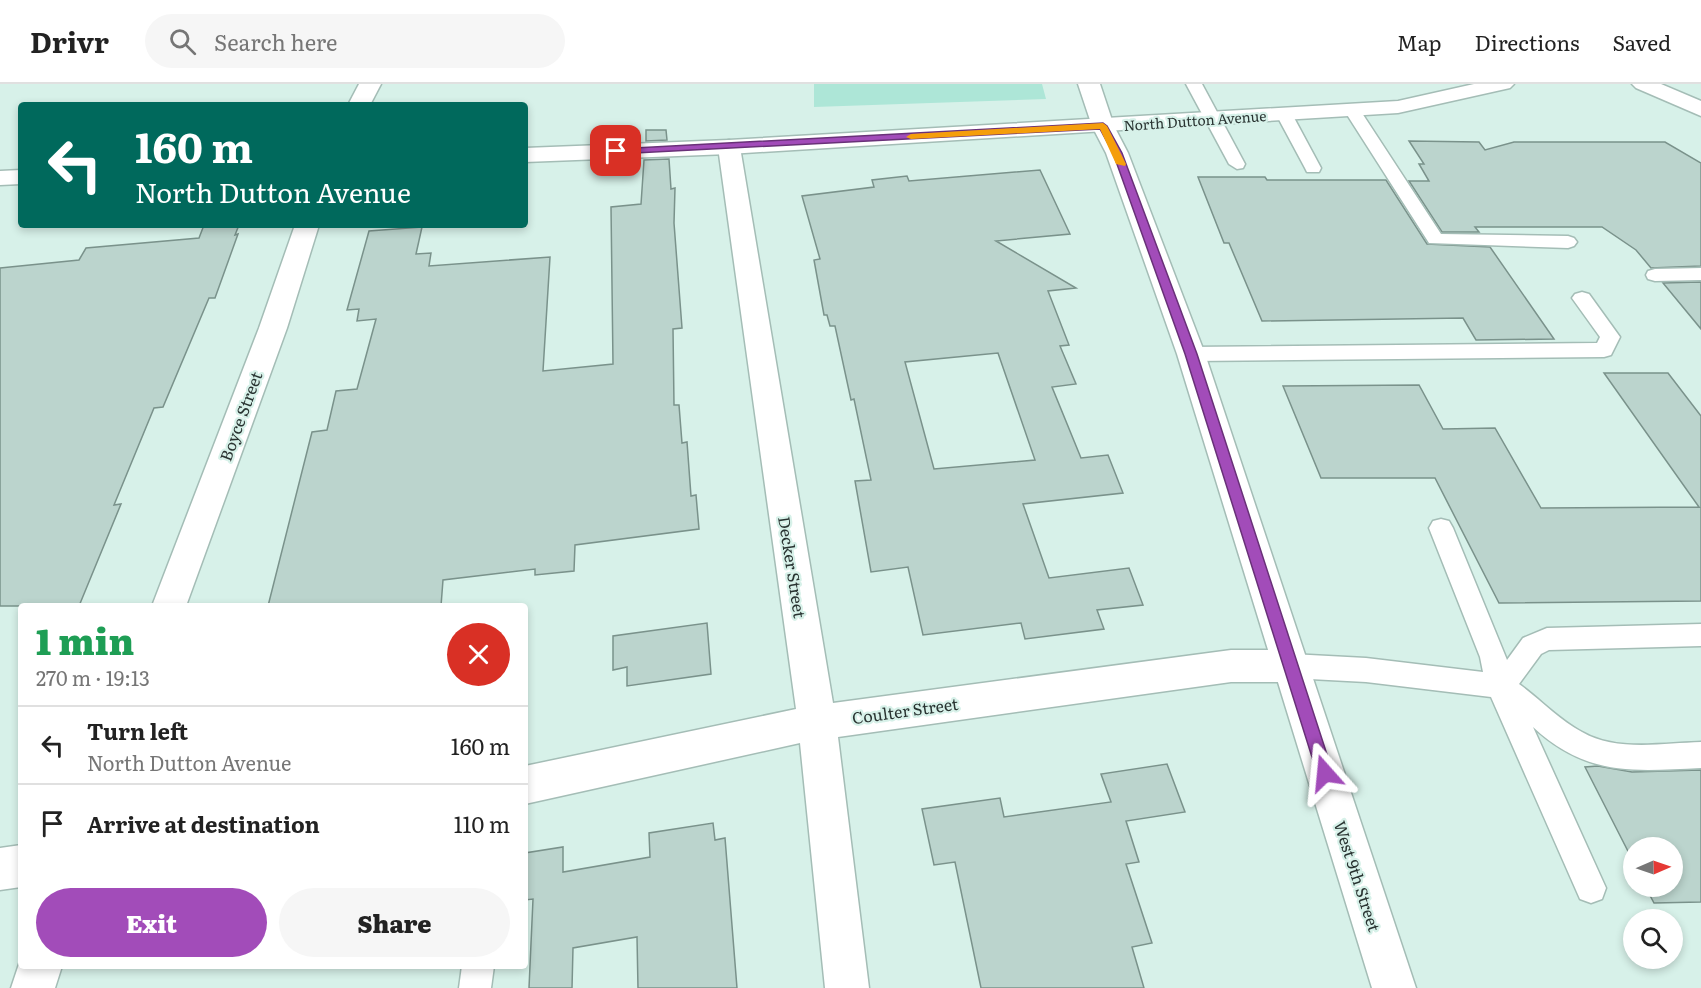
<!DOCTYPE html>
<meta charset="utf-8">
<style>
:root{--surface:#fff;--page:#f6f6f6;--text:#222;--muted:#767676;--line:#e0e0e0;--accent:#a24cb9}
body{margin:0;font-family:Literata,serif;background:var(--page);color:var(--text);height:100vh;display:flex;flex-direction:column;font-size:22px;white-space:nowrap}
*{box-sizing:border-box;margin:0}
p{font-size:20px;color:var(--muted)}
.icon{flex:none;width:33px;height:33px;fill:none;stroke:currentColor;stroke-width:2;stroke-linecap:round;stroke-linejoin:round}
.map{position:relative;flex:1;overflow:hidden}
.sheet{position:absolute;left:18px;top:519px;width:510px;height:366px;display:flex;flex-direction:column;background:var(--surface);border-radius:6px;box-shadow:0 3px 9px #0003}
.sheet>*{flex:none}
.guide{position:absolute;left:18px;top:18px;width:510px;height:126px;border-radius:6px;box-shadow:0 3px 9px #0003;background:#00695c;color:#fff;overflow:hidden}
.needle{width:39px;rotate:88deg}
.controls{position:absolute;left:1623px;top:753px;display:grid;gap:12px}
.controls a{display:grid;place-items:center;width:60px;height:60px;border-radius:50%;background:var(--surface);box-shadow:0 3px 9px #0003;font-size:30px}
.pin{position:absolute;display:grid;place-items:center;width:51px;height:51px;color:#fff;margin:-26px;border-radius:12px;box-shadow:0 3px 9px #0006}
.me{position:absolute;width:66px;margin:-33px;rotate:342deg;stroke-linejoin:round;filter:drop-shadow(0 0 4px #0008)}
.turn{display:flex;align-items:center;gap:21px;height:126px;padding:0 18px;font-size:27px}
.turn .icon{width:78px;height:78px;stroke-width:2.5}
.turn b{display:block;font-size:42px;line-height:51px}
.round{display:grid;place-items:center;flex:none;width:63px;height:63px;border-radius:32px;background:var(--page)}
.headline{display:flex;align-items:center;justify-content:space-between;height:102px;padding:0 18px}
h1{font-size:36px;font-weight:800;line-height:45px;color:#1e9e55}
.action{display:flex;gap:12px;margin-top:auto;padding:12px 18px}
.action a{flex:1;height:69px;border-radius:36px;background:var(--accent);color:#fff;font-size:24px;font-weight:800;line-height:69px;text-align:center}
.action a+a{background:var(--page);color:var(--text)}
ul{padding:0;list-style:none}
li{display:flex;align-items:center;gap:18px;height:78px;padding:0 18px;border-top:2px solid var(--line)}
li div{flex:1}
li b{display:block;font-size:22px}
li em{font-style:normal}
header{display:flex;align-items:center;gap:36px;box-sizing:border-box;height:84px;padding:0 30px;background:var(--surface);border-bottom:2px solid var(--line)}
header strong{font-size:28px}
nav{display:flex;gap:33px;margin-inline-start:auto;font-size:21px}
.search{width:420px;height:54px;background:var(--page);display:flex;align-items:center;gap:15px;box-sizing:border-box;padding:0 21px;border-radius:33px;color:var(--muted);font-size:22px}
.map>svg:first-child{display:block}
</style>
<header>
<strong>Drivr</strong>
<div class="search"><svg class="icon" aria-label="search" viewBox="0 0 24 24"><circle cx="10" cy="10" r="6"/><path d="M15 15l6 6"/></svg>Search here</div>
<nav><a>Map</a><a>Directions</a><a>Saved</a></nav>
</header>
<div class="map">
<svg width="1701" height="904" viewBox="0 0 1701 904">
<rect width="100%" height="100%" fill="#d7f1e9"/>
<path fill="#ade6d7" d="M814,0H1042L1046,15L814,23Z"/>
<g fill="#bbd4cd" stroke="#7a928b" stroke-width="1.5" fill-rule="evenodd">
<path d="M646,46H666L667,56L646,57Z"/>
<path d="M1409,57L1479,58L1485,66L1514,58H1665L1701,79V182L1651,184L1636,166L1602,143H1475L1479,148H1442L1409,97H1429L1419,80H1424Z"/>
<path d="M669,75L671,105L675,104L674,139L682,244L673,245L674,321H679L682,359L687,358L691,412L696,411L699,445L575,461L574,487L535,491V485L443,496L441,522H268L312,348L327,346L336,307L357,305L376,235L357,237L359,225L347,226L369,147L422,143L416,170L431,169L429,182L550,173L543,287L613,280L611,123L641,120L644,76Z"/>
<path d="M1040,86L1070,150L996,157L1076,204L1048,207L1069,261L1060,262L1076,300L1052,303L1081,374L1108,371L1123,409L1023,420L1049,494L1129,484L1143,521L1097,526L1104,545L1025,555L1021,539L923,551L908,483L871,488L855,397L871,396L854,315L851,316L835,242H830L827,231H824L814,176L820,175L802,112L874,103L872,96L907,92L909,97ZM998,269L1035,376L934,385L905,278Z"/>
<path d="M1198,93H1265L1267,96H1386L1427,160L1490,163L1554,255L1476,256L1463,234L1262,237L1229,159H1224Z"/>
<path d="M204,141H239L235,151L238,150L215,214H209L163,323L154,324L114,421L121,420L79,522H0V184L79,176L86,164L199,154Z"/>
<path d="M1701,198V245L1663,199Z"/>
<path d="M1604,289H1668L1701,332V517L1499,519L1435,394H1321L1283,302L1419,301L1443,345L1495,344L1541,424L1699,423Z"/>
<path d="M707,539L711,590L627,602V583L613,586V552Z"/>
<path d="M1167,680L1185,728L1126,737L1139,778L1126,780L1152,859L1132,863L1144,904H981L955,778L934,781L922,725L1000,714L1004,733L1111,718L1101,690Z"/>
<path d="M1598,682L1632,688L1701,686V818L1654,819L1645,802H1672V764H1634V779L1585,683Z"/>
<path d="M713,739L715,756L725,754L737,904H638L637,853L573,864L572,904H529L533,815L525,816V769L563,763V788L650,773L649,749Z"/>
</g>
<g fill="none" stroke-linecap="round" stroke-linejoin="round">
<g stroke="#a4bdb6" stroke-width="3">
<g id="service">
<path d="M1186,0H1202L1245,80L1243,84L1237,85L1229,80Z"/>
<path d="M1352,21L1358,23L1441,150L1568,152L1574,154L1577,158L1574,162L1568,164L1429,159L1344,26Z"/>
<path d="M1284,25L1292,30L1321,84L1319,88H1307L1305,84L1276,30Z"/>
<path d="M1701,184V196L1655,197L1648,195L1646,191L1648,187L1655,185Z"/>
<path d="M1582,208L1589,210L1620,253L1611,271L1604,273L1191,277L1184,275L1181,270L1184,265L1191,263L1597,259L1600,253L1572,214L1575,210Z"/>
<path d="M1441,435L1449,437L1453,444L1507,576L1523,554L1547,544L1701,540V562L1549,566L1541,570L1519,600C1540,615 1559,636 1582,648C1615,668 1664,659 1701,658V684C1633,687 1587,693 1533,643L1606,804L1602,815L1591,819L1580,815L1491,613L1366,598L1291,594L1282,590L1278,582L1282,574L1291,570L1366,574L1483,588L1480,573L1429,444L1433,437Z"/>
<path d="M462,882H494L491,904H459Z"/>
</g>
</g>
<g stroke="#a4bdb6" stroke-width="3">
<g id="minor">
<path d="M359,0H381L370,21H348Z"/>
<path d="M1632,0H1661L1701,17V32L1636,4Z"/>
<path d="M729,56L737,58L740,63L833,619L1231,566H1291L1304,571L1309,582L1304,593L1291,598H1231L838,653L869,904H825L800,659L525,720V682L796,625L718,63L721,58Z"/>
<path d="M295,141H319L287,244L186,522H152L259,244Z"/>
<path d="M21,761V803L0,806V764Z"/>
<path d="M21,874V882H62L55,904H11Z"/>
</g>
</g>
<g stroke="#a4bdb6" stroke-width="3">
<path id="tertiary" d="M1078,0H1100L1114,42L1128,69L1205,270L1416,904H1372L1177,270L1106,69L1092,42Z"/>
</g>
<g stroke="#a4bdb6" stroke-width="3">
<g id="secondary">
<path d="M1474,0H1514L1510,4L1398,29L729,70L525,78V64L729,56L1398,17Z"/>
<path d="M21,86V100L0,101V87Z"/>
</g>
</g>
<use href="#service" fill="#fff" fill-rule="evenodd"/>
<use href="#minor" fill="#fff" fill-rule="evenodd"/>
<use href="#tertiary" fill="#fff" fill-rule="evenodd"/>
<use href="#secondary" fill="#fff" fill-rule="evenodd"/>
</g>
<path fill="#a24cb9" stroke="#693178" stroke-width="1.5" d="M1103,39L1107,42L1122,69L1197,270L1333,689L1331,695L1325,697L1320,695L1317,689L1185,270L1113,69L1100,45L616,70L611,67L616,65Z"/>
<path fill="#f59e0b" d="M1103,39L1107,42L1126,80L1125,82L1116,80L1100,45L911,55L906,53L911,50Z"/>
<g text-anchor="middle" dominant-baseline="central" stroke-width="4.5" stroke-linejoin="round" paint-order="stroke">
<g font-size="14" fill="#293331" stroke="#d7f1e9">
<text transform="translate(1195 36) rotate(-4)">North Dutton Avenue</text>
</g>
<g font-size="16" fill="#293331" stroke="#d7f1e9">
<text transform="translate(240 332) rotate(-70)">Boyce Street</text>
<text transform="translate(793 483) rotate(81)">Decker Street</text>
<text transform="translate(905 626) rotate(-8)">Coulter Street</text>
<text transform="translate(1358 792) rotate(72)">West 9th Street</text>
</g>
</g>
</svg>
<div class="controls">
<a><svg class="needle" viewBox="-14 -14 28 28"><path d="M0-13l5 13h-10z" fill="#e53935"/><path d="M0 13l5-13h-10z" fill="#767676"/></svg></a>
<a><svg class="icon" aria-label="search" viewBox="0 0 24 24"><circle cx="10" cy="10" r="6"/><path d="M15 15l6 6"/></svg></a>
</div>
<div class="pin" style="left:616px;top:67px;background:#d93025"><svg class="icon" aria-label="arrive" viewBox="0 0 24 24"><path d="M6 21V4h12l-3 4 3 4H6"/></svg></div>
<svg class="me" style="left:1325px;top:689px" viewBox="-20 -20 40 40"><path d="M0-17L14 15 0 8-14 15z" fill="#a24cb9" stroke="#fff" stroke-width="4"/></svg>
<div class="guide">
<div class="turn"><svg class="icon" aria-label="left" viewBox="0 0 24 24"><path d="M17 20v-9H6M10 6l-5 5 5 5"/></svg><div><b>160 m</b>North Dutton Avenue</div></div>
</div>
<section class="sheet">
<div class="headline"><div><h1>1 min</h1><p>270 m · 19:13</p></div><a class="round" style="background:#d93025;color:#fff"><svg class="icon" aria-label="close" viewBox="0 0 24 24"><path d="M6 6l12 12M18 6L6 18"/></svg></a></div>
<ul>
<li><svg class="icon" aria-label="left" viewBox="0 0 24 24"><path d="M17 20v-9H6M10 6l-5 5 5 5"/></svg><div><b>Turn left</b><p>North Dutton Avenue</p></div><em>160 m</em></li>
<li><svg class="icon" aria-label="arrive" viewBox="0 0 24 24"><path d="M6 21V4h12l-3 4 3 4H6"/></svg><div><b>Arrive at destination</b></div><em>110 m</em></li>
</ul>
<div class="action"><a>Exit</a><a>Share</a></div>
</section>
</div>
